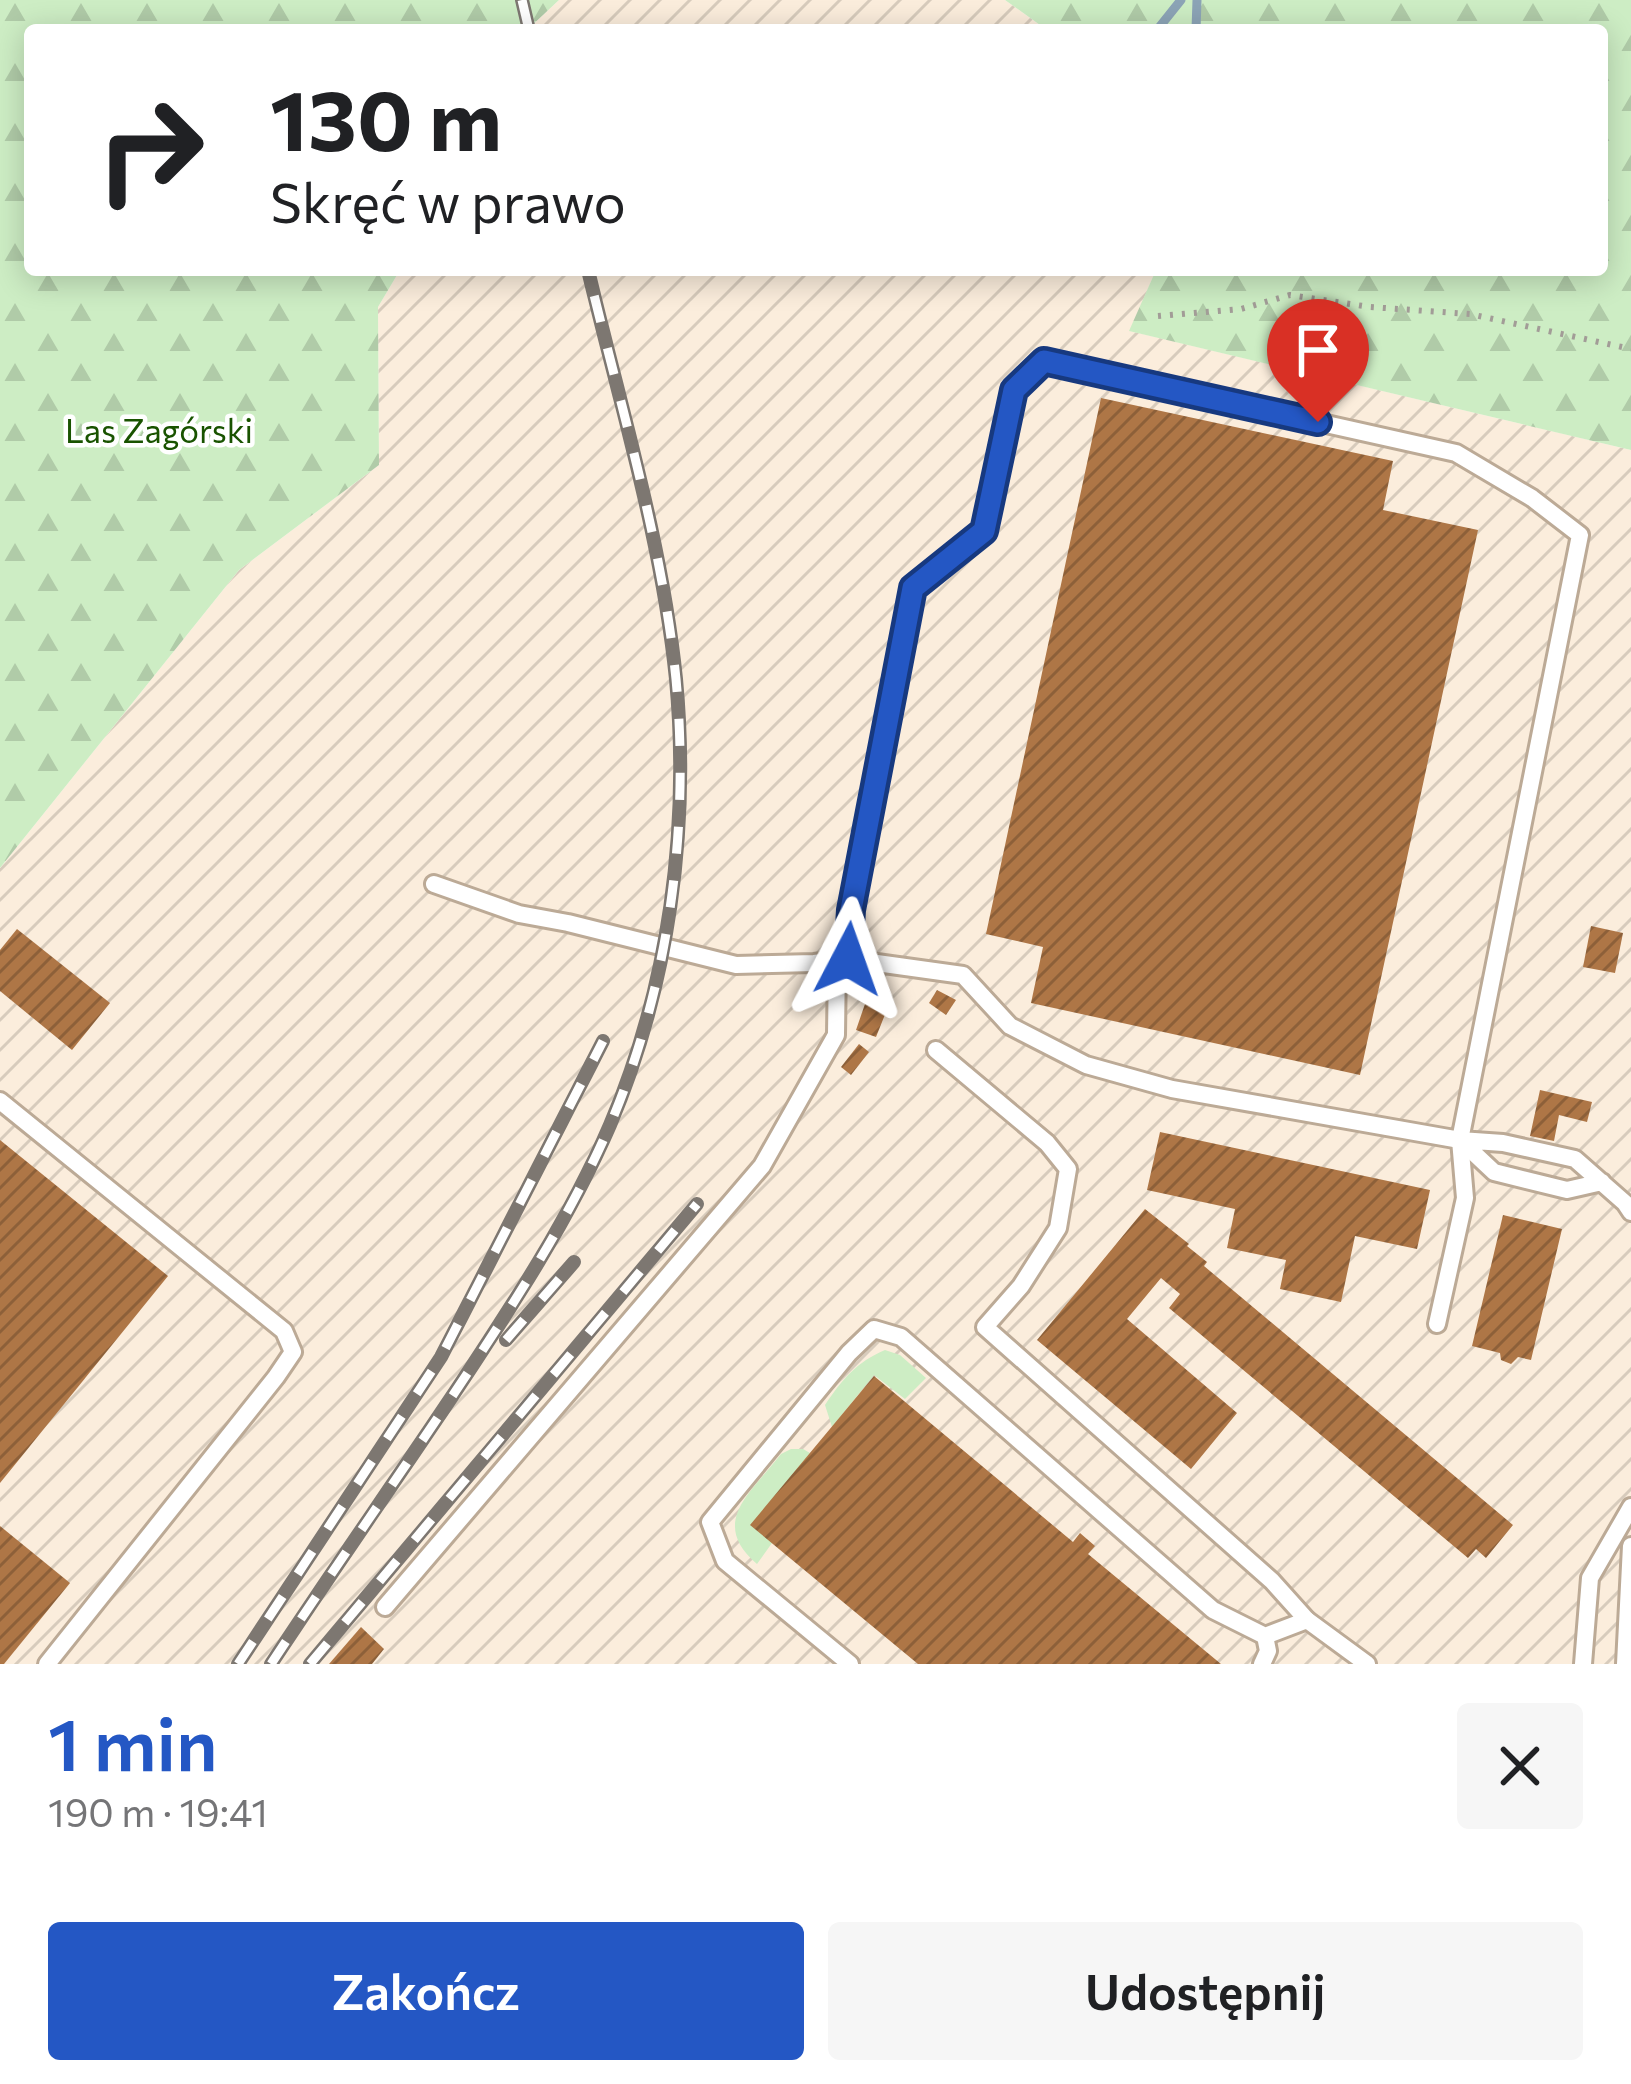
<!DOCTYPE html>
<html lang="pl">
<meta charset="utf-8">
<style>
:root{--surface:#fff;--page:#f6f6f6;--text:#202124;--muted:#757577;--accent:#2457c4}
body{margin:0;font-family:Commissioner,sans-serif;background:var(--page);color:var(--text);height:100vh;display:flex;flex-direction:column;font-size:45px;white-space:nowrap}
*{box-sizing:border-box;margin:0}
p{font-size:39px;color:var(--muted)}
.icon{flex:none;width:66px;height:66px;fill:none;stroke:currentColor;stroke-width:2;stroke-linecap:round;stroke-linejoin:round}
.map{position:relative;height:1664px;overflow:hidden}
.details{display:flex;flex-direction:column;background:var(--surface);flex:1}
.details>*{flex:none}
.top-card{position:absolute;left:24px;top:24px;width:1584px;height:252px;border-radius:12px;box-shadow:0 6px 30px #0003;background:#fff;color:var(--text);overflow:hidden}
.pin{position:absolute;display:grid;place-items:center;width:102px;height:102px;color:#fff;margin:-123px -51px;border-radius:50% 50% 50% 0;rotate:-45deg;box-shadow:0 0 12px #0007}
.pin .icon{rotate:45deg}
.me{position:absolute;width:132px;margin:-66px;rotate:4deg;stroke-linejoin:round;filter:drop-shadow(0 0 9px #0008)}
.turn{display:flex;align-items:center;gap:42px;height:252px;padding:0 48px;font-size:54px}
.turn .icon{width:156px;height:156px;stroke-width:2.5}
.turn b{display:block;font-size:84px;line-height:102px}
.round{display:grid;place-items:center;flex:none;width:126px;height:126px;border-radius:12px;background:var(--page)}
.head{display:flex;align-items:center;justify-content:space-between;height:204px;padding:0 48px}
h1{font-size:72px;font-weight:600;line-height:90px;color:var(--accent)}
.button{display:flex;gap:24px;margin-top:auto;padding:24px 48px}
.button a{flex:1;height:138px;border-radius:12px;background:var(--accent);color:#fff;font-size:48px;font-weight:600;line-height:138px;text-align:center}
.button a+a{background:var(--page);color:var(--text)}
.map>svg:first-child{display:block}
</style>
<div class="map">
<svg width="1631" height="1664" viewBox="0 0 1631 1664">
<defs>
<pattern id="industrial-furrows" width="10" height="10" patternUnits="userSpaceOnUse" patternTransform="scale(3)"><rect width="10" height="10" fill="#fbeddc"/><path d="M-1 1l2-2M0 10L10 0M9 11l2-2" fill="none" stroke="#d7cbbc"/></pattern>
<pattern id="forest-firs" width="22" height="20" patternUnits="userSpaceOnUse" patternTransform="scale(3)"><rect width="22" height="20" fill="#cdedc4"/><path d="M5 1l3.5 6h-7zM16 11l3.5 6h-7z" fill="#b0cba8"/></pattern>
<pattern id="building-hatch" width="6" height="6" patternUnits="userSpaceOnUse" patternTransform="scale(3)"><rect width="6" height="6" fill="#ae7646"/><path d="M-1 1l2-2M0 6l6-6M5 7l2-2" fill="none" stroke="#8d6039"/></pattern>
</defs>
<rect width="100%" height="100%" fill="#fdf9f5"/>
<g fill="url(#industrial-furrows)">
<path d="M559,0H1005L1047,30H527Z"/>
<path d="M400,270H1156L1130,331L1631,450V1664H0V868L239,570L379,465L378,307Z"/>
</g>
<g fill="#cdedc4">
<path d="M885,1350L900,1355L926,1378L905,1399L874,1375L832,1427L825,1405C843,1378 857,1362 885,1350Z"/>
<path d="M791,1449H803L810,1453L772,1543L757,1564C708,1522 752,1492 781,1454Z"/>
</g>
<g fill="url(#forest-firs)">
<path d="M0,0H559L527,30H30V270H400L378,307L379,465L239,570L0,868Z"/>
<path d="M1005,0H1631V450L1129,331L1156,270H1602V30H1047Z"/>
</g>
<g fill="none" stroke-linecap="round" stroke-linejoin="round">
<g stroke="#8ca4b6" stroke-width="9">
<path d="M1157,30L1181,0"/>
<path d="M1196,30L1197,0"/>
</g>
</g>
<g fill="url(#building-hatch)">
<path d="M1101,398L1393,461L1383,510L1478,530L1360,1075L1031,1003L1043,947L986,934Z"/>
<path d="M1591,926L1623,933L1615,973L1583,967Z"/>
<path d="M17,929L110,1003L72,1050L0,991V950Z"/>
<path d="M937,990L956,1000L946,1015L929,1003Z"/>
<path d="M865,1004L886,1012L876,1037L856,1030Z"/>
<path d="M859,1044L869,1052L851,1075L841,1067Z"/>
<path d="M1540,1090L1592,1102L1587,1122L1559,1115L1554,1141L1530,1136Z"/>
<path d="M1160,1132L1430,1190L1417,1249L1355,1236L1341,1302L1280,1289L1286,1260L1227,1248L1235,1209L1147,1190Z"/>
<path d="M0,1140L168,1276L0,1483Z"/>
<path d="M1145,1209L1189,1244L1187,1246L1207,1262L1204,1266L1513,1525L1486,1558L1476,1549L1468,1558L1169,1308L1180,1294L1161,1278L1127,1319L1237,1413L1191,1469L1037,1340Z"/>
<path d="M1503,1215L1562,1229L1531,1360L1518,1357L1511,1364L1501,1360L1500,1353L1472,1346Z"/>
<path d="M874,1376L1073,1542L1080,1533L1095,1546L1088,1554L1221,1664H918L750,1525Z"/>
<path d="M0,1526L70,1583L4,1664H0Z"/>
<path d="M361,1627L384,1649L372,1664H329Z"/>
</g>
<g fill="none" stroke-linecap="round" stroke-linejoin="round">
<g stroke="#bcaa96" stroke-width="22">
<g id="lane">
<path d="M434,884L519,914L568,923L736,965L814,963L847,959"/>
<path d="M936,1050L1047,1143L1068,1169L1058,1228L1021,1286L985,1327L1272,1581L1307,1620"/>
<path d="M0,1101L284,1331L293,1352L276,1377L47,1664"/>
<path d="M1602,1182L1567,1190L1494,1172L1460,1140L1172,1089L1086,1065L1010,1026L963,975L848,959L851,910L913,588L984,531L1014,390L1044,361L1456,453L1532,498L1580,535L1460,1140L1503,1143L1575,1159L1625,1203L1631,1212"/>
<path d="M1437,1324L1465,1198L1460,1140"/>
<path d="M385,1607L762,1166L836,1035L837,961"/>
<path d="M850,1664L725,1561L710,1522L849,1353L874,1329L901,1337L1213,1610L1265,1636L1307,1620L1367,1664"/>
<path d="M1262,1664L1268,1651L1265,1636"/>
<path d="M1583,1664L1590,1578L1631,1507"/>
<path d="M1625,1664L1631,1546"/>
</g>
</g>
<path stroke="#a29c97" stroke-width="6" stroke-dasharray="3 9" stroke-linecap="butt" d="M1158,316L1241,309L1290,295L1370,307L1470,314L1631,349"/>
<use href="#lane" stroke="#fff" stroke-width="16"/>
<g stroke="#7d7771" stroke-width="14">
<g id="rail">
<path d="M522,0L529,30"/>
<path d="M506,1340L574,1262"/>
<path d="M238,1664L441,1357L603,1041"/>
<path d="M271,1664C331,1573 394,1483 455,1392C512,1306 569,1220 610,1125C669,986 690,829 676,679C662,541 620,405 588,270"/>
<path d="M310,1664L697,1204"/>
</g>
</g>
<use href="#rail" stroke="#fff" stroke-width="9" stroke-dasharray="27" stroke-linecap="butt"/>
</g>
<g fill="none" stroke-linecap="round" stroke-linejoin="round">
<g stroke="#17397f" stroke-width="30">
<path id="route" d="M848,959L851,910L913,588L984,531L1014,390L1044,361L1318,422"/>
</g>
<use href="#route" stroke="#2457c4" stroke-width="21"/>
</g>
<g text-anchor="middle" dominant-baseline="central" stroke-width="9" stroke-linejoin="round" paint-order="stroke">
<g font-size="33" fill="#195300" stroke="#fff">
<text x="159" y="429">Las Zagórski</text>
</g>
</g>
</svg>
<div class="pin" style="left:1318px;top:422px;background:#d93025"><svg class="icon" aria-label="arrive" viewBox="0 0 24 24"><path d="M6 21V4h12l-3 4 3 4H6"/></svg></div>
<svg class="me" style="left:848px;top:959px" viewBox="-20 -20 40 40"><path d="M0-17L14 15 0 8-14 15z" fill="#2457c4" stroke="#fff" stroke-width="4"/></svg>
<div class="top-card">
<div class="turn"><svg class="icon" aria-label="right" viewBox="0 0 24 24"><path d="M7 20v-9h11M14 6l5 5-5 5"/></svg><div><b>130 m</b>Skręć w prawo</div></div>
</div>
</div>
<section class="details">
<div class="head"><div><h1>1 min</h1><p>190 m · 19:41</p></div><a class="round"><svg class="icon" aria-label="close" viewBox="0 0 24 24"><path d="M6 6l12 12M18 6L6 18"/></svg></a></div>
<div class="button"><a>Zakończ</a><a>Udostępnij</a></div>
</section>
